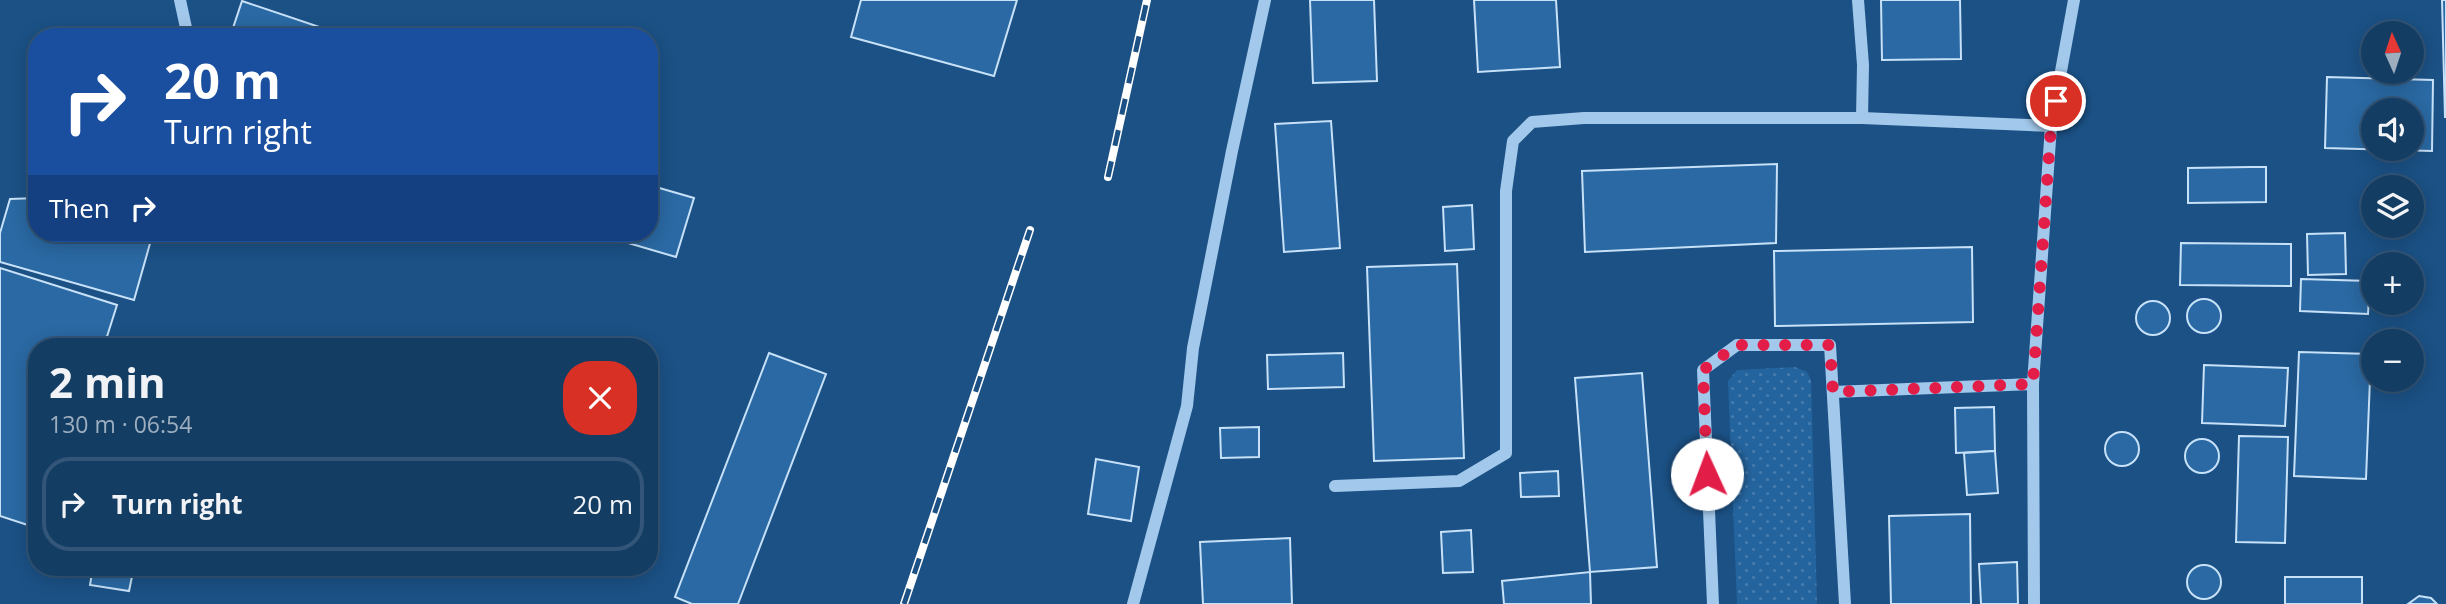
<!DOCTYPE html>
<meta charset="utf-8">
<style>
:root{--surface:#143d64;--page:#21486d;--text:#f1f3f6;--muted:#9daebf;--line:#335678}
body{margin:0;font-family:"Open Sans",sans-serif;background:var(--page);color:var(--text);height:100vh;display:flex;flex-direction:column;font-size:26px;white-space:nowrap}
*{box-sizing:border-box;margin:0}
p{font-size:23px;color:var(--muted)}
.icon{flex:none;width:38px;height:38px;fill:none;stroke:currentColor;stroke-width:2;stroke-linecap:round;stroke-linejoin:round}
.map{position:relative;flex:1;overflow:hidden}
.drawer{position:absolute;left:28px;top:338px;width:630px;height:238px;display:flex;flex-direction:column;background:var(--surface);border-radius:28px;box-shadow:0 4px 18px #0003,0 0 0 2px var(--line)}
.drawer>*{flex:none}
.hud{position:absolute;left:28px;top:28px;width:630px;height:214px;border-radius:28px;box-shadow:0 4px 18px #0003,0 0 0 2px var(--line);background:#1a4fa0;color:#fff;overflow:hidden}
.needle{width:46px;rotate:357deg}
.controls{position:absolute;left:2361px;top:21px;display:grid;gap:14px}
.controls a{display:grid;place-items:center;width:63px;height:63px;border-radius:50%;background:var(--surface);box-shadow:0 4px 18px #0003,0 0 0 2px var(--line);font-size:35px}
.pin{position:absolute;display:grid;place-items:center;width:60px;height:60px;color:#fff;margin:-30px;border:4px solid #fff;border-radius:50%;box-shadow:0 2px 7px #0007}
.me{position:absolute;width:77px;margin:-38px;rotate:358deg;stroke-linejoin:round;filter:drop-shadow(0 0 5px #0008)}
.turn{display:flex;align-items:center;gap:24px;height:147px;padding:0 21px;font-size:32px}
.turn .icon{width:91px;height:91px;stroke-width:2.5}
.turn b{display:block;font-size:49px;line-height:60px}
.then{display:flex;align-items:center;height:66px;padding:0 21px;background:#0003;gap:14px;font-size:26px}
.round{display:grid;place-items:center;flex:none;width:74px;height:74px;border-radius:28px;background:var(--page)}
.head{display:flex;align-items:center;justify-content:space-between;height:119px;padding:0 21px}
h1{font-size:42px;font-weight:700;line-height:52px}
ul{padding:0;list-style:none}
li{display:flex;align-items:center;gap:21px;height:94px;margin:0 14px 10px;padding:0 7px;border:4px solid var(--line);border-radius:28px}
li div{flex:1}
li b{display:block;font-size:26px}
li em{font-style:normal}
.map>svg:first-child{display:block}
</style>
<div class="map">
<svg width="2446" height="604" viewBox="0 0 2446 604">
<defs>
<pattern id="grass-dots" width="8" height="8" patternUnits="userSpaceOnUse" patternTransform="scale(1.75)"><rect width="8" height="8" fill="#24649e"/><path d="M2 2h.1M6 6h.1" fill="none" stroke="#457bad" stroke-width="1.8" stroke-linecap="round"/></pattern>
</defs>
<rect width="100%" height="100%" fill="#1b5185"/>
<path fill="url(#grass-dots)" d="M1795,367L1807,372L1811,380L1817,604H1737L1728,381L1737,370Z"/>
<g fill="#2a69a3" stroke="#c7e1f8" stroke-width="2" fill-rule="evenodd">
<path d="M861,0H1017L994,76L851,37Z"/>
<path d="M1310,0H1374L1377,81L1313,83Z"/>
<path d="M1474,0H1556L1560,67L1478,72Z"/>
<path d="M1881,0H1960L1961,59L1882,60Z"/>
<path d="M2442,0H2446V117H2445Z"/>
<path d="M242,1L349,37H230Z"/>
<path d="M2327,77L2433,80L2432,151L2325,148ZM2373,110H2412V149H2373Z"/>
<path d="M1331,121L1340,248L1284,252L1275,124Z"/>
<path d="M1777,164L1776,243L1585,252L1582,171Z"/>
<path d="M2250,167H2266V202L2188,203V168Z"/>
<path d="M649,185L694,198L676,257L594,233H649Z"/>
<path d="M37,198V233H153L134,300L0,262V233L10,199Z"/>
<path d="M1472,205L1474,249L1445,251L1443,207Z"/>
<path d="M333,233H363L360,241Z"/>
<path d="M2345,233L2346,274L2308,275L2307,234Z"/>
<path d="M2181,243L2291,244V286L2180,285Z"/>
<path d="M1972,247L1973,322L1775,326L1774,251Z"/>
<path d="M1457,264L1464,458L1374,461L1367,267Z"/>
<path d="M0,268L117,305L104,346H37V528L0,516Z"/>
<path d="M2301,279L2370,281L2368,314L2300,311Z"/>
<circle cx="2204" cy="316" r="17"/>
<circle cx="2153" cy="318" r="17"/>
<path d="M2299,352L2371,354L2366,479L2294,476Z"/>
<path d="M769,353L826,374L738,604H692L675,597Z"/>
<path d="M1343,353L1344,387L1268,389L1267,355Z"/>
<path d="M2204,365L2288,368L2285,426L2202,423Z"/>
<path d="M1642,373L1657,567L1590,572L1575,378Z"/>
<path d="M1994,407L1995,451L1956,453L1955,408Z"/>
<path d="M1259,427V457L1221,458L1220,428Z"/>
<circle cx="2122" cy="449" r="17"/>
<path d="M2239,436L2288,437L2285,543L2236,542Z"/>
<circle cx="2202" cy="456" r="17"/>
<path d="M1995,451L1998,493L1967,495L1964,453Z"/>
<path d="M1096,459L1139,467L1131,521L1088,514Z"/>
<path d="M1558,471L1559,496L1521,497L1520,473Z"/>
<path d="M1970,514L1971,604H1891L1889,516Z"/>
<path d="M1471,530L1473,572L1443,573L1441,532Z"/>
<path d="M1290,538L1292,604H1203L1200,542Z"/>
<path d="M2017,562L2018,604H1981L1979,564Z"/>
<circle cx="2204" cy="582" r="17"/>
<path d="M93,567H134L129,591L90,585Z"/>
<path d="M1590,572L1591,604H1504L1502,581Z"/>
<rect x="2285" y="577" width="77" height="27"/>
<path d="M2419,596L2431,598L2437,604H2408Z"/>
</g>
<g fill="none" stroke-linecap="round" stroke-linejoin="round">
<g stroke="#a2c8eb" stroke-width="12">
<path d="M180,0L188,37"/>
<path d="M1858,0L1863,65L1862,118L2051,126"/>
<path d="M1833,392L2033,384"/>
<path d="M1335,486L1459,481L1506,453V191L1513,141L1532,122L1584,118H1862"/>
<path d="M1133,604L1187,406L1193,348L1232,151L1265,0"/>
<path d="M1713,604L1703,370L1737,345H1830L1845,604"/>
<path d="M2034,604L2033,384L2051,126L2074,0"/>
</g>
<g stroke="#fff" stroke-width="8">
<g id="rail">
<path d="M1108,177L1147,0"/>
<path d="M904,604L1030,230"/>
</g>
</g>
<use href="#rail" stroke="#1b5185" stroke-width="5" stroke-dasharray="16" stroke-linecap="butt"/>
</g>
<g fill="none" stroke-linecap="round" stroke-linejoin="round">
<path stroke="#e11d48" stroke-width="12" stroke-dasharray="0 21.6" d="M1707,474L1703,370L1737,345H1830L1833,392L2033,384L2051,126L2056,101"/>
</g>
</svg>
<div class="controls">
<a><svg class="needle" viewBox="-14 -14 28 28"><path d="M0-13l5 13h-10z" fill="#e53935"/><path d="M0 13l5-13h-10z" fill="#9daebf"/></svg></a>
<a><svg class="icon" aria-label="sound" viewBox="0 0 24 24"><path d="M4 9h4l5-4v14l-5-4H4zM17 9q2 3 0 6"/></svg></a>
<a><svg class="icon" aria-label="layers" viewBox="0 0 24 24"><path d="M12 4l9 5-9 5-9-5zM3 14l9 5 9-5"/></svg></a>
<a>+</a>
<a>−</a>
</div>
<div class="pin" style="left:2056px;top:101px;background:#d93025"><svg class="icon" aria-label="arrive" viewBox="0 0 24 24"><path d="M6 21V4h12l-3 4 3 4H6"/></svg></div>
<svg class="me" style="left:1707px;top:474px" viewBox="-20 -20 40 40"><circle r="19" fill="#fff"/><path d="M0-13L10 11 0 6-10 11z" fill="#e11d48"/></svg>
<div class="hud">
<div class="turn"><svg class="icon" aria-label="right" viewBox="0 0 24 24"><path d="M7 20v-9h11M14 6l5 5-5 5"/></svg><div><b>20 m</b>Turn right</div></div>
<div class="then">Then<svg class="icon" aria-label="right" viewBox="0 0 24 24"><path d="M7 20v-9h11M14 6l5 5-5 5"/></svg></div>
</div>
<section class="drawer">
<div class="head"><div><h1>2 min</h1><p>130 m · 06:54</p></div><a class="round" style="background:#d93025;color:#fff"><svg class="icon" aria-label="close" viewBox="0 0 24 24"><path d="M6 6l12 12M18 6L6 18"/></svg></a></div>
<ul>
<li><svg class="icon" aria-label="right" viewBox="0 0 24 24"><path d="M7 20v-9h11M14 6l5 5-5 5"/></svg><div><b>Turn right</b></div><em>20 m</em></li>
</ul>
</section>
</div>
